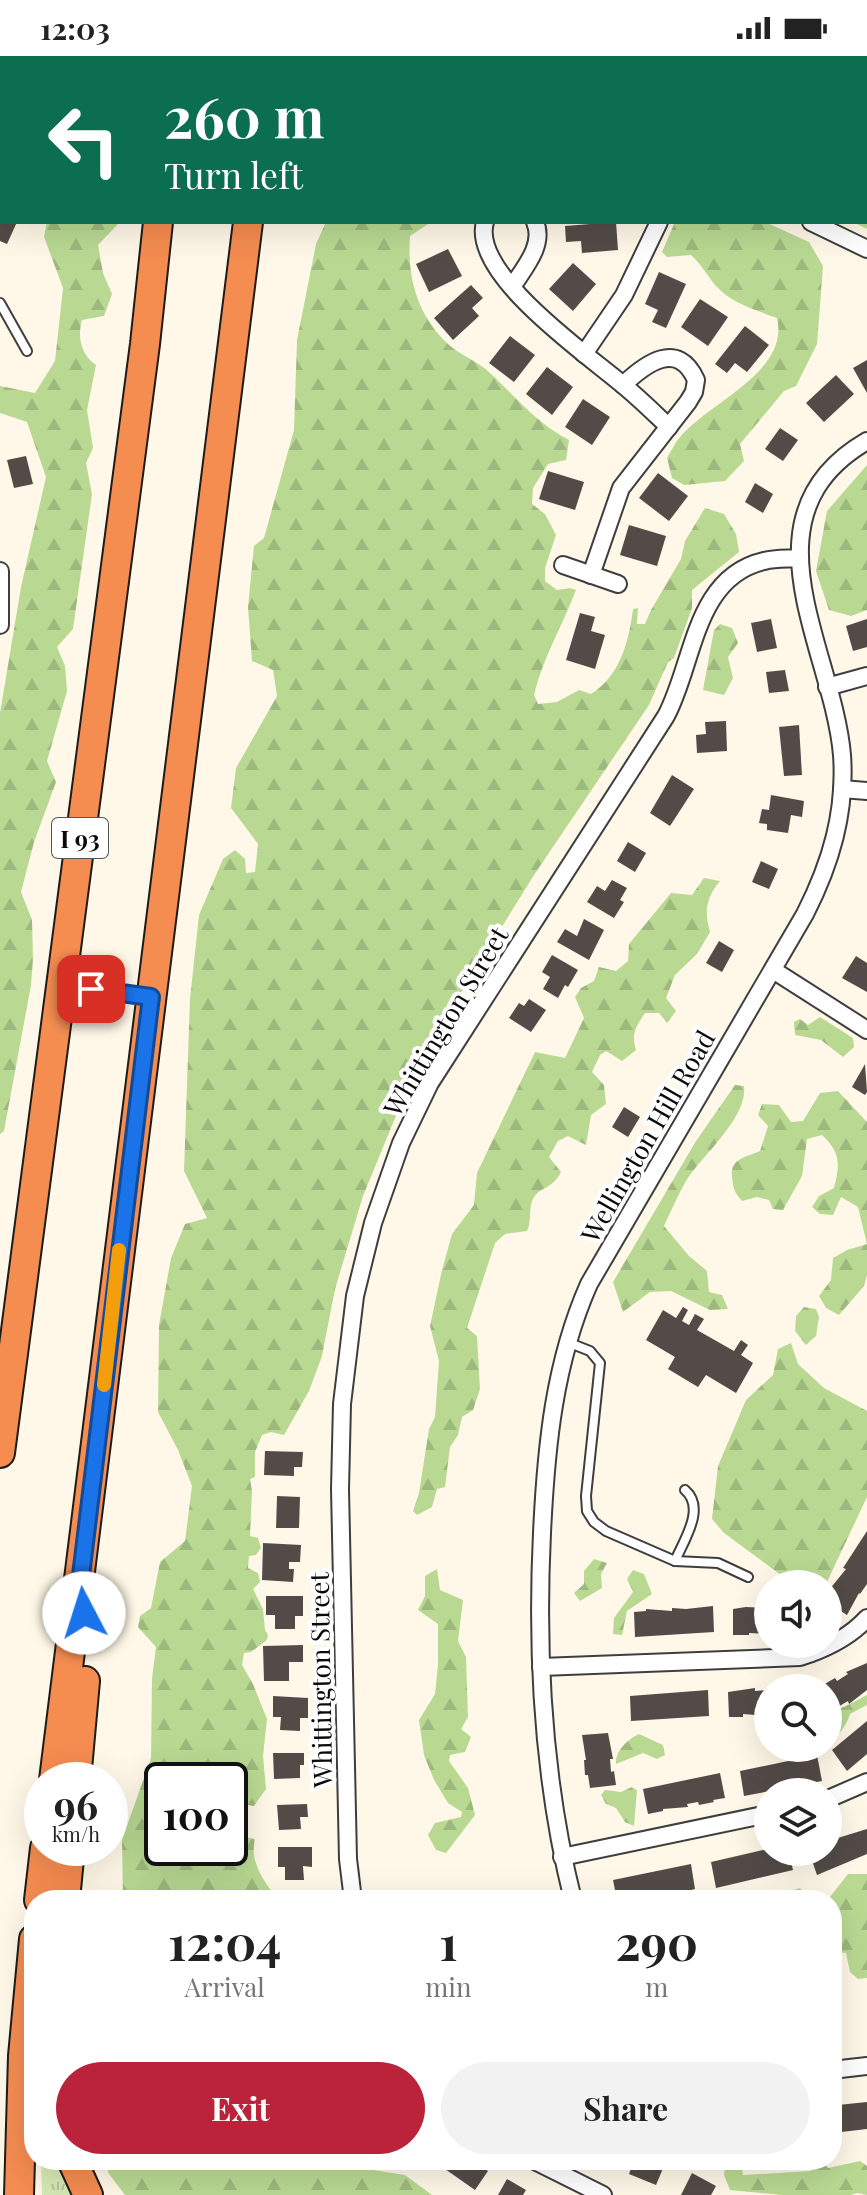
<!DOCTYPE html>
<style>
:root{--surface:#fff;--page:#f2f2f2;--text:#222;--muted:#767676;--accent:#ba2339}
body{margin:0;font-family:"Playfair Display",serif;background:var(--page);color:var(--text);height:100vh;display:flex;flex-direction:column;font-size:30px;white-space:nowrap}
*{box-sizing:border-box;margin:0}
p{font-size:26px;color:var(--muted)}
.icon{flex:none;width:44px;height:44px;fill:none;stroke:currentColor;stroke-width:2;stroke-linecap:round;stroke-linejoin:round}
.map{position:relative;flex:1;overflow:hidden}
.panel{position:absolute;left:24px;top:1834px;width:818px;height:280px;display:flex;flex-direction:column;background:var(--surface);border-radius:32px;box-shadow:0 8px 32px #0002}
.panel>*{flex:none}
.hud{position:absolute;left:0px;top:0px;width:868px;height:168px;box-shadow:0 8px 32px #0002;background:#0b6e4f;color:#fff;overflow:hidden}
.fabs{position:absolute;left:754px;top:1514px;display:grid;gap:16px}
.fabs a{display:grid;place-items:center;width:88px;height:88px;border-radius:50%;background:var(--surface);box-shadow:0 8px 32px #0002;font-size:40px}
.speed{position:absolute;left:24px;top:1706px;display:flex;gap:16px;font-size:40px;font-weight:700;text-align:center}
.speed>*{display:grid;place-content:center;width:104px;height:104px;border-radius:50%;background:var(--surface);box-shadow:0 8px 32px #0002;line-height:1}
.speed small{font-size:20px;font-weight:400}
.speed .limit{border:4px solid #111;border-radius:12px;background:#fff;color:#111}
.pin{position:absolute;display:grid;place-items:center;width:68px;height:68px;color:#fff;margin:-34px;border-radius:16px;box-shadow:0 4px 12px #0006}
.me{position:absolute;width:88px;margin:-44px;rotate:355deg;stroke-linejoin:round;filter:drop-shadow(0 0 6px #0008)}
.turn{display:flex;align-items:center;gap:28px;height:168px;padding:0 32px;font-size:36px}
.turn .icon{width:104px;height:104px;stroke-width:2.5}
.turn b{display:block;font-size:56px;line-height:68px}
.eta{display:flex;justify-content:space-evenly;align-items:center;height:136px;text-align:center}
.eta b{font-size:48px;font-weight:700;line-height:56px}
.primary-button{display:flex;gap:16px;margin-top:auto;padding:16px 32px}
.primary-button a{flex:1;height:92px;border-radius:48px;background:var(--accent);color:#fff;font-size:32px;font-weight:700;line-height:92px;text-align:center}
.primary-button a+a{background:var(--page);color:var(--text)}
.status{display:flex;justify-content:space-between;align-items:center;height:56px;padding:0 40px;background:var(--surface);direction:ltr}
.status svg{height:22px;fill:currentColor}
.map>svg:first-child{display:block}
</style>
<div class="status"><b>12:03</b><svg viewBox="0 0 49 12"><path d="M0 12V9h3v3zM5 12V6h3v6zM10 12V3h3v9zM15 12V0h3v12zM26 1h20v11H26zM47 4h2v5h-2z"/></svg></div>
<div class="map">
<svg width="867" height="2139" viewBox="0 0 867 2139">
<defs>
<pattern id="grass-tufts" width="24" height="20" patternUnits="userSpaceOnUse" patternTransform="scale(2)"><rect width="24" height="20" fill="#d4e8b3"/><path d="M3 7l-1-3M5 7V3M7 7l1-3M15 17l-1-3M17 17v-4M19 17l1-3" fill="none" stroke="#b5c699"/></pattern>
<pattern id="forest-firs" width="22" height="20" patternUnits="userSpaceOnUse" patternTransform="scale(2)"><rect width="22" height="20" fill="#b9d992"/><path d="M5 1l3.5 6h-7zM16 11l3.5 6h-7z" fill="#9eb97d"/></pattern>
</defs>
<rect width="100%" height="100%" fill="#fff8e8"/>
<path fill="url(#grass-tufts)" d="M41,2104H60L76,2139H42Z"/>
<g fill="url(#forest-firs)">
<path d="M479,0H867V173L853,166H866V2Z"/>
<path d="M47,166H120L98,189L103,217L112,238L104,260L82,264C77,281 81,299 96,309L87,354L93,392L86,407L92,438L73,573L57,591L65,610L67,635L47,705L56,726L34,786L21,836L32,864L33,903L31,929L4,1075L0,1078V657L21,531L46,421L27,366L0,357V330L35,337L55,305L63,232L44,181Z"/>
<path d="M326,166H431L410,180C407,221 417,259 448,288C460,299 477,305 489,316C517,342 535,366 569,384L566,404L548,408L533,432L532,448L545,458L556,479L545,512V525L557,534L570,532L576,534C562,571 543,601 534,639L538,648L557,646L579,634L591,638C620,620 629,585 633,553L638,552L637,568H645L651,554L681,503L685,485L705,452L724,458L736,478L739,496L692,534V552L674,602L668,606L649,649L534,819L462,935L405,1038L363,1140L335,1233L322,1300L309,1335L284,1379L271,1376L262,1379L255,1396V1421L250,1423L252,1435L250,1480L258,1482L261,1492L256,1499L249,1500L248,1512L258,1517L260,1526L253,1533L263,1553L265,1574L268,1579L267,1584L251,1596L244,1597L242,1609L253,1628L267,1663L263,1700L266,1733L254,1750L230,1746V1724H162V1792H230V1774L239,1780L255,1783C249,1807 265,1826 278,1844H123L122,1784L151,1702L152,1622L156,1591L138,1571L140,1560L151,1552L160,1506L185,1485L192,1430L178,1394L158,1356L159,1269L171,1202L185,1168L207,1162L184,1115L190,943L199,859L223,803L235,794L245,803L246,817L255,816L258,788L231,752L236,712L277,640L273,614L252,605L248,551L254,490L264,482L294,374L297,284L316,188Z"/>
<path d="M675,166H765L809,186L823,210L817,288L796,330L784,335L740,388L744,405L725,425L684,429L672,422L667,402C671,395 675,387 680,381C709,346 790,316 777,262C755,254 731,247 715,229C707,219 701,208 691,199L667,201L662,196Z"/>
<path d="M867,409V554L851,560L829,554L816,515L827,455Z"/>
<path d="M720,568L732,572L738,587L728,601L733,622L724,639L703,634L714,574Z"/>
<path d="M704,822L720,825C706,842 704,855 710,876L697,898L675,919L666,942L676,955L667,967L659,957H645C636,970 631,978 636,994L622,1005L606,995L600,999L592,1016L604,1029L606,1048L591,1059L586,1089L568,1080L558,1085L549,1101L561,1116C552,1134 540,1130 533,1143C528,1153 532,1165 527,1175L505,1178L495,1187L467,1272L477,1280L480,1333L473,1354L462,1361L458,1379L450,1391L445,1431L437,1433L432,1451L417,1459L413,1455L419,1437L429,1373L435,1361L439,1305L430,1270L442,1214L452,1178L474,1149L477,1117L535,996L565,1002L584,962L575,941L581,932L594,925L599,911L616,915L628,905L629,888L671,837L692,839Z"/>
<path d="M820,961L853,982L854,991L843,1001L821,984L795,979L794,966L800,963L808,969Z"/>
<path d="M735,1029L744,1030C748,1062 702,1099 686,1125C678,1139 671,1155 664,1170L689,1200L707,1215L709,1236L722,1239L728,1253L710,1254L671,1235L650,1236L623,1256L613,1226L696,1085Z"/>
<path d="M838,1035L867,1066V1219L864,1230L839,1259L826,1252L819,1240L831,1224L833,1202L847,1194L867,1188L858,1151L841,1141L833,1159L820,1158L812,1151L819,1140L834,1132C840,1108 841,1097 822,1079L807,1083L802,1120L783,1154L773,1153L769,1144L757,1141L742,1145C734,1136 733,1132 732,1120C730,1103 746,1101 760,1095L768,1070L758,1059L762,1048L779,1049L791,1066L803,1065L820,1037Z"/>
<path d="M804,1251L816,1253L819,1261L816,1280L806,1289L795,1275L796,1260Z"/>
<path d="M791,1287L798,1308L824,1332L867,1355V1441L826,1528H793L724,1477L712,1463L718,1410L746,1344L773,1319L778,1293Z"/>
<path d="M594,1503L607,1507L601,1518L602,1532L580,1545L574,1537L584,1528V1515Z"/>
<path d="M437,1513L440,1534L463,1544L458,1585L466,1601L468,1661L461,1673L471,1681L465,1696L450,1699L449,1705L468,1732L475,1759L446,1797L436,1794L428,1779L435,1767L461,1761L462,1756L448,1747L434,1724L424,1699L419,1664L435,1638L438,1609V1568L418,1554L425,1540V1520Z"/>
<path d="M633,1514L644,1518L652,1538L627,1555L622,1579L613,1578L614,1562L633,1536L627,1523Z"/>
<path d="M867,1639V1649L850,1658C847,1668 838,1682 828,1685V1655L844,1651Z"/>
<path d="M639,1678L663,1689L665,1699L657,1703L643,1697L616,1708C615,1695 628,1683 639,1678Z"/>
<path d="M632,1731L637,1734L634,1770L625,1766L616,1752L606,1748L601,1739L605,1734L621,1736Z"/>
<path d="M848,1818H867V1922L858,1923L850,1916L846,1897L832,1896V1844H760L800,1832L808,1841H830Z"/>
<path d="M104,2104H364L373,2114L405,2119L432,2139H125L109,2118Z"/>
<path d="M726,2104H741L743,2119L811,2115L812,2104H822L828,2112L860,2105L867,2110V2139L857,2137L851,2139H783L730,2134L724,2119Z"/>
</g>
<g fill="#534b47">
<path d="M0,166H17L7,188L0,185Z"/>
<path d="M616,166L618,194L582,197L581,185L566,186L565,170Z"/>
<path d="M448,193L462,220L429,236L416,208Z"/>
<path d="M573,207L596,228L573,255L549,233Z"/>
<path d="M659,216L686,228L666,272L652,266L658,254L645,248Z"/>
<path d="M471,229L483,242L472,252L479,260L453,284L434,262Z"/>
<path d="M700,243L728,261L708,290L681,271Z"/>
<path d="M745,270L769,289L747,316L735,307L727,317L715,308Z"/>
<path d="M510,280L535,299L514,326L489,307Z"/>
<path d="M867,304V337L853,312Z"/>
<path d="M547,311L573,331L552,359L526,338Z"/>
<path d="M836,319L854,338L824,366L806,347Z"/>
<path d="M583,343L610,361L592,389L565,371Z"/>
<path d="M780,372L798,384L783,405L765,393Z"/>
<path d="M26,400L33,428L14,432L7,404Z"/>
<path d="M548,415L584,426L575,454L539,443Z"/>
<path d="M658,417L688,440L669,465L639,442Z"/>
<path d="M755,427L773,438L763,457L745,446Z"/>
<path d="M629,469L666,480L657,510L620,499Z"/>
<path d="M580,557L595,561L591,575L605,579L595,613L566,604Z"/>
<path d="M771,563L777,592L757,596L751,567Z"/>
<path d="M867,563V591L853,595L846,570Z"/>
<path d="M785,614L789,635L769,637L766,616Z"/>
<path d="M726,665L727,695L697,697L696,679L706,678L705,666Z"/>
<path d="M799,669L802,719L784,720L779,671Z"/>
<path d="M672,719L694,733L670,770L650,757Z"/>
<path d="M771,739L804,745L802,761L791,759L788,777L767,774V768L759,767L762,753L769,754Z"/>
<path d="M628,786L646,797L635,816L617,805Z"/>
<path d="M761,805L778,813L769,833L752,826Z"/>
<path d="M612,824L627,832L620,844L624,846L614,862L587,846L597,830L605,835Z"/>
<path d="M584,863L604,874L589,904L557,886L565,873L577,880Z"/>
<path d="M719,885L734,894L722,916L706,907Z"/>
<path d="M552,899L578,914L568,931L565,929L558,942L543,933L550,921L542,916Z"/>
<path d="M856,900L867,907V936L842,922Z"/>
<path d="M529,943L546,954L531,976L509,962L519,947L524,950Z"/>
<path d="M865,1008L867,1036L865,1039L852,1031Z"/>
<path d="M624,1051L640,1061L628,1081L612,1071Z"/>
<path d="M683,1251L688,1254L682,1265L689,1269L695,1258L704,1263L697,1274L734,1295L741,1284L748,1289L741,1299L753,1307L736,1337L706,1319L698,1331L668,1313L675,1301L646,1284L663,1254L676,1262Z"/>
<path d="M265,1395L303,1396L302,1411H294V1420L264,1419Z"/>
<path d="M277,1440L300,1441L299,1472H276Z"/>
<path d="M867,1475V1528L860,1538L859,1537L847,1559L828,1547L831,1535L829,1534L846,1513L843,1512Z"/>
<path d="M263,1487L301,1489L300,1506H289V1513H294L293,1526L262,1524Z"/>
<path d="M266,1540H303V1560H295V1573H275V1559H266Z"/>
<path d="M713,1550L714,1576L635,1581L634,1556L646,1555V1553L672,1555V1552L686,1553Z"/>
<path d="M746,1551L768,1552V1578L749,1577V1579H733V1553Z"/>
<path d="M303,1589V1606H289V1625H264L263,1590Z"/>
<path d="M867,1607V1634L849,1648L848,1645L836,1652L828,1638V1632L823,1629L835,1622L837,1625L848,1618L846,1616Z"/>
<path d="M755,1632V1635L768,1634V1660L743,1658V1661H729L728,1636Z"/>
<path d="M708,1634L709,1660L631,1665L630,1640Z"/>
<path d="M273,1640L308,1642V1662H300V1675L280,1674L281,1661H273Z"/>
<path d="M867,1665V1698L847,1715L832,1694Z"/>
<path d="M608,1677L613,1703H610L611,1716L614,1715L616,1729L590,1732L588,1719H585L584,1704H586L582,1679Z"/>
<path d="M273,1697H304V1709H300V1722L274,1723Z"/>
<path d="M817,1699L822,1725L744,1740L740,1715Z"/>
<path d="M720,1717L725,1742L713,1744L714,1746L699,1749L698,1746L687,1748L688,1751L663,1753V1755L648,1758L643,1733Z"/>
<path d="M307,1748L308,1761H300L301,1773L279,1774L277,1749Z"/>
<path d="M867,1773V1798L817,1819L809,1796H828V1785Z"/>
<path d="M278,1791H312V1811L303,1810L304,1824H285V1811H278Z"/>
<path d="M763,1794L789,1796L793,1814L716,1832L711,1806Z"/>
<path d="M691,1808L695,1833L669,1840V1838L658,1840V1842L648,1844H617L613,1824Z"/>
<path d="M867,2046V2073L841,2076L838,2049Z"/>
<path d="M451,2104H460L466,2108L471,2104L488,2115L475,2134L445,2113Z"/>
<path d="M634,2104H648L664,2110L656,2129L629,2118Z"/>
<path d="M692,2117L716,2130L711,2139H681Z"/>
<path d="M507,2123L526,2134L523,2139H498Z"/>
</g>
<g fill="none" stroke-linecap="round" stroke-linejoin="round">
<g stroke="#3e3e3e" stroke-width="12">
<g id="lane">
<path d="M0,92H2"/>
<path d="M0,247L27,295"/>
<path d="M65,930L147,941"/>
<path d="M567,1286L590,1295L600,1307L586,1440L587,1455L594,1466L606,1475L675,1505L718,1507L748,1521"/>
<path d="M675,1505C684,1484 706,1452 685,1434"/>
</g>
</g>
<g stroke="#3e3e3e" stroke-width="20">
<g id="street">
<path d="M485,166C470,218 588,299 623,329C639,342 654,357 669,371"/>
<path d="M811,166L867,193"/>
<path d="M512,231C524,212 545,189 535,166"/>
<path d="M584,298L624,239L659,166"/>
<path d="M563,509L618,528"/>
<path d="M0,515V569"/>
<path d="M591,519L621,432L688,346L694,336L696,324C678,283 645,308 623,329"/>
<path d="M827,631L867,620"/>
<path d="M842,733L867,735"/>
<path d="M773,914L867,974"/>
<path d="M541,1611L800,1601C825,1593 849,1582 867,1562"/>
<path d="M828,1743L867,1726"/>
<path d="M562,1801L768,1758"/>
<path d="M353,1844L348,1803L340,1433L342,1348L355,1240L373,1167L401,1087L430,1027L666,660C694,608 694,521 764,505C775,502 788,503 800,502"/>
<path d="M573,1844C543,1724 536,1600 542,1477C546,1391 554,1307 589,1228L805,858C831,807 846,756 842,699C833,593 738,460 867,385"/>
<path d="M832,2014L867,2010"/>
<path d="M533,2104L603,2139"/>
</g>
</g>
<g stroke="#1c1c1c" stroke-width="32">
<g id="highway">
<path d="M173,2V0"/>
<path d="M263,2V0"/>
<path d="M0,1397L145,288L158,166"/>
<path d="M54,1724L248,166"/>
<path d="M76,1724L85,1625"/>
<path d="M39,1844L45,1792"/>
<path d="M65,1844L70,1792"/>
<path d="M72,2104L88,2139"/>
<path d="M19,2139L23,2000L34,1883"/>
</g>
</g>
<path stroke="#2d2d2d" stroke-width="3" stroke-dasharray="8 4" stroke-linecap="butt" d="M452,0L454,2"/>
<use href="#lane" stroke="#fff" stroke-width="8"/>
<use href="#street" stroke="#fff" stroke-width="16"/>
<use href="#highway" stroke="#f58c50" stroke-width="28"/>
</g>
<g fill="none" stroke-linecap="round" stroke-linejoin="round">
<g stroke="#114b97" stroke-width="20">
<path id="route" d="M84,1557L80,1528L151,941L91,933"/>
</g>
<use href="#route" stroke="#1a73e8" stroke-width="14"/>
<path stroke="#f59e0b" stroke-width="14" d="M104,1329L119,1194"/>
</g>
<g text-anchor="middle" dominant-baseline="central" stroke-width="8" stroke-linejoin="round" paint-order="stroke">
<rect fill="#fff" stroke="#545454" stroke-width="2" x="52" y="762" width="56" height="40" rx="6"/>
<g font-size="24" font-weight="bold" fill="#0b0b0b">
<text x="80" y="782">I 93</text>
</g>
<g font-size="26" fill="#0b0b0b" stroke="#fff">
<text transform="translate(445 965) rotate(-59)">Whittington Street</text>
<text transform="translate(647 1080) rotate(-60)">Wellington Hill Road</text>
<text transform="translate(320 1624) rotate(-91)">Whittington Street</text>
</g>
</g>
</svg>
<div class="fabs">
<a><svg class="icon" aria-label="sound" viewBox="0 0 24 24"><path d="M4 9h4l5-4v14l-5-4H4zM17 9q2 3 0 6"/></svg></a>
<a><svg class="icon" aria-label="search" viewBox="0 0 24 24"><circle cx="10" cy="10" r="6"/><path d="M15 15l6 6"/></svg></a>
<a><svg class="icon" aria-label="layers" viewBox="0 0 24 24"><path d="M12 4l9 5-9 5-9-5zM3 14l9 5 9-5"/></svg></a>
</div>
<div class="speed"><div>96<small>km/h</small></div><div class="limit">100</div></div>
<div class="pin" style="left:91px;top:933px;background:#d93025"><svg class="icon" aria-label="arrive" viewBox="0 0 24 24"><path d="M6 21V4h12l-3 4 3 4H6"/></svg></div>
<svg class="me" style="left:84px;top:1557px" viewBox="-20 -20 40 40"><circle r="19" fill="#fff"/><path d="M0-13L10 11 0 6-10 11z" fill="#1a73e8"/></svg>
<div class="hud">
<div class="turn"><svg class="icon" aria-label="left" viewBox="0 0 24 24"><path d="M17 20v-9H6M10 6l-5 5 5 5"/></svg><div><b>260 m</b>Turn left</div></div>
</div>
<section class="panel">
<div class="eta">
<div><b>12:04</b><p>Arrival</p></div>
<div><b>1</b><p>min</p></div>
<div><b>290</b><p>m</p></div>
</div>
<div class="primary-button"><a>Exit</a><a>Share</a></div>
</section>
</div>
